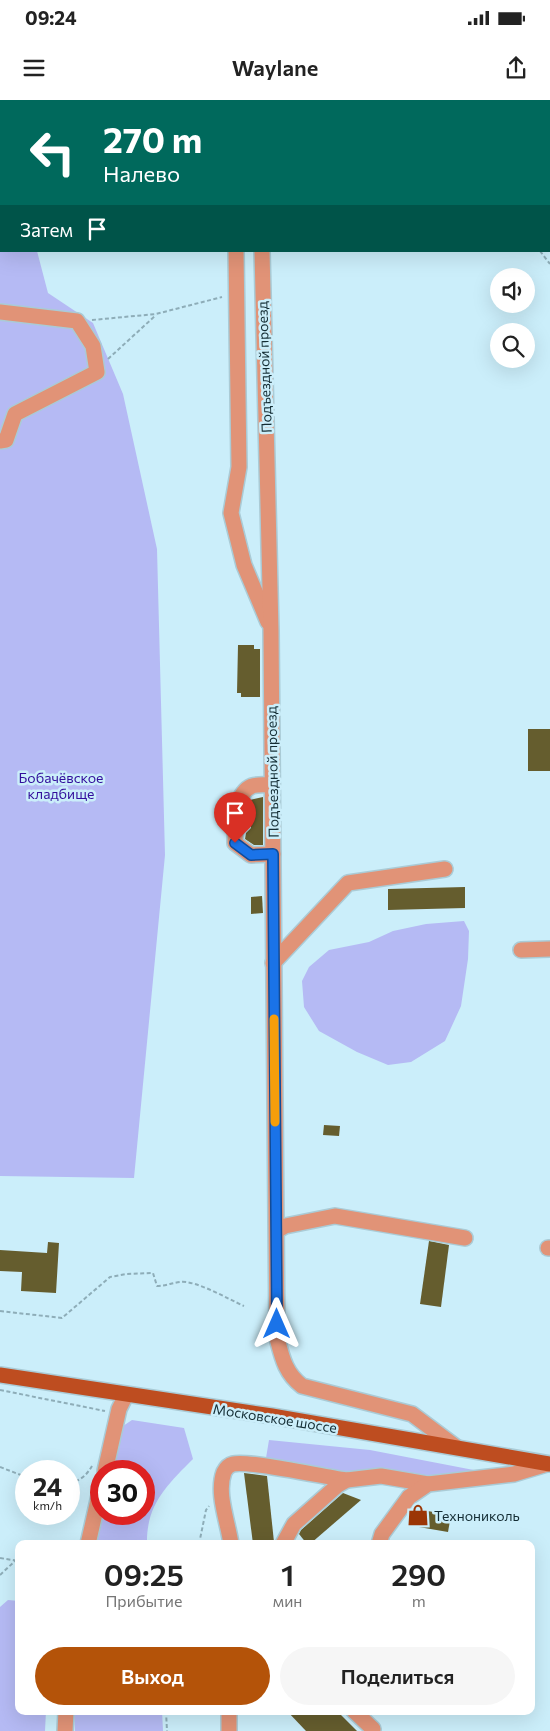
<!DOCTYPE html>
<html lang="ru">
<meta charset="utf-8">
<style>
:root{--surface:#fff;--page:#f6f6f6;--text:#222;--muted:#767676;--accent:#b45309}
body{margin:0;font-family:Commissioner,sans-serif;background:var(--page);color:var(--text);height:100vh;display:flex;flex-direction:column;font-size:19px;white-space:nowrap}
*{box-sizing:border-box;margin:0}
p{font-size:16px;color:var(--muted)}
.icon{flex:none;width:28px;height:28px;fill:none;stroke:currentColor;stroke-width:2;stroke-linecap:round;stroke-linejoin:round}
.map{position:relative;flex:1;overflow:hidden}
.details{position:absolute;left:15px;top:1440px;width:520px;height:175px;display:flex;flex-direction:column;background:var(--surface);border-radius:10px;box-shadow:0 5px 20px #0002}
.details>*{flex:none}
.banner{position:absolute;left:0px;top:0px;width:550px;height:152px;box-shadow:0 5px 20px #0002;background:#00695c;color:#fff;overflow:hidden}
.buttons{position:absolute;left:490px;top:168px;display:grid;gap:10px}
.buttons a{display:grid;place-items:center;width:45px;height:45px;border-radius:50%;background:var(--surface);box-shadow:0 5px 20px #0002;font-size:25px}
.speed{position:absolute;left:15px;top:1360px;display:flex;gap:10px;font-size:25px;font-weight:700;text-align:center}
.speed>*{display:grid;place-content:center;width:65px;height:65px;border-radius:50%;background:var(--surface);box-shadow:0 5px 20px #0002;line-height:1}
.speed small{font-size:12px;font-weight:400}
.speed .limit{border:8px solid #d22;background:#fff;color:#111}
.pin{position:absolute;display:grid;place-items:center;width:42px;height:42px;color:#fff;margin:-51px -21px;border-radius:50% 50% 50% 0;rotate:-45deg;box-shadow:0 0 5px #0007}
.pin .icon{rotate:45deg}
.me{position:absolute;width:55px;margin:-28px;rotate:0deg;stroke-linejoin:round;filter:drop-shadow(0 0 4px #0008)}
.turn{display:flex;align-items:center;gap:18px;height:105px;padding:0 20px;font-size:22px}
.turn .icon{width:65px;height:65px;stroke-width:2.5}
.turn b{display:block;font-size:35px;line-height:42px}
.then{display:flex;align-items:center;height:48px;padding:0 20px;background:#0003;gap:10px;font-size:19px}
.eta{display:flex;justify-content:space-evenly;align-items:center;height:85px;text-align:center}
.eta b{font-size:30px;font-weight:600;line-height:35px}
.primary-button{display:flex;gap:10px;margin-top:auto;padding:10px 20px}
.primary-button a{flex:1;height:58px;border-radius:30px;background:var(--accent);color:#fff;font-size:20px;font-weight:600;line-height:58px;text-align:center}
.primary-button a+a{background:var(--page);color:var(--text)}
.status{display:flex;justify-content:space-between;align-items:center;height:35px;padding:0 25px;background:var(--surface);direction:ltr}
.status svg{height:14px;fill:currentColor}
header{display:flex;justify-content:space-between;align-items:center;height:65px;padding:0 20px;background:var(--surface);font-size:22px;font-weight:600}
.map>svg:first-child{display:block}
</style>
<div class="status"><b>09:24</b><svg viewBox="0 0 49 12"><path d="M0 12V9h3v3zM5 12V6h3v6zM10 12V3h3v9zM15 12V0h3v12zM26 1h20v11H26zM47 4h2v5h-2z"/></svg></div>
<header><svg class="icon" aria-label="menu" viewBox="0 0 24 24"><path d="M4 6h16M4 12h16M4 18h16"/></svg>Waylane<svg class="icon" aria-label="share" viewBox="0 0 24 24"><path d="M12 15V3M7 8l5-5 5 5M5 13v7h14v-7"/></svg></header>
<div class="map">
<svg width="550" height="1631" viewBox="0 0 550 1631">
<rect width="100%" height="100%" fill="#cbeefa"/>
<g fill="#b5baf4">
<path d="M0,0L13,1H1V151H37L48,193L93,223L123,294L157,449L165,755L134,1078L0,1076Z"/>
<path d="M464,821L469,831L468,859L461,906L445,941L411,962L388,965L357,952L319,931L304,907L302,881L309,867L329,850L369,842L393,831L426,824Z"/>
<path d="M132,1320L184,1328L193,1359C167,1385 146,1405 147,1444H94L101,1414H144V1371H111L123,1326Z"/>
<path d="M269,1340L370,1350L484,1372L437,1377L379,1372L339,1371L265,1364Z"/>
<path d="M8,1500L19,1501V1611H46L45,1631H0V1507Z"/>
<path d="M74,1611H162L163,1631H75Z"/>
</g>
<g fill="#655d2e">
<path d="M238,545H254V549H260V597H241V593H237Z"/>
<rect x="528" y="629" width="22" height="42"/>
<path d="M263,697V745H254L245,739L246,733L251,728L250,700Z"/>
<path d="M465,787V808L388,810V789Z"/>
<path d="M262,796L263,813L251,814V797Z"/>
<path d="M324,1025L340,1026L339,1036L323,1035Z"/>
<path d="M429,1141L449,1145L441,1207L420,1204Z"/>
<path d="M48,1142L59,1143L56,1193L21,1191L22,1172L0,1171V1150L47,1153Z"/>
<path d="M244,1373L267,1376L274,1442L253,1444Z"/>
<path d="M343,1393L361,1400L310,1444H307L299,1434L301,1430Z"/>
<path d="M416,1409L451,1415L448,1432L413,1426Z"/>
<path d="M287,1611H337L357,1631H306Z"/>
</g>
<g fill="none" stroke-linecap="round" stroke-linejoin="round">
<g stroke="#aacbd6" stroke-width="18">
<g id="minor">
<path d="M260,0V1"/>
<path d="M238,1V0"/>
<path d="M236,151L239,367L231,413L244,465L268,522"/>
<path d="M262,151L271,531L277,1238C282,1257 285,1273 302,1286L412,1314L456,1347"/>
<path d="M0,212L77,221L93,246L97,272L15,314L6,340L0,341"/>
<path d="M272,685C266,685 258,684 252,686C233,694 236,726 235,743L251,755L273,754"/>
<path d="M521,850L550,849"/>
<path d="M273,863L348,783L445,769"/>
<path d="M278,1130L285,1126L335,1116L465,1138"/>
<path d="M548,1148H550"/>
<path d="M105,1371L119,1309L126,1295"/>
<path d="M88,1444L101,1387"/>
<path d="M231,1444C228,1422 216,1393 224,1372C226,1368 229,1365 233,1364C248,1360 326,1377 347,1380"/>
<path d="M283,1444L294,1424L338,1385L347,1380L381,1376L428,1384"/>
<path d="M379,1444L382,1434L409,1397L428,1384L514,1374L547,1364"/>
<path d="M229,1611V1631"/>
<path d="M354,1611L373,1629"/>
<path d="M65,1631L66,1611"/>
</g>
</g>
<g stroke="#aacbd6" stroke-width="18">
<path id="major" d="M0,1275L272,1316L550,1364"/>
</g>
<g stroke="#8eadb8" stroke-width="2" stroke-dasharray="4 2.5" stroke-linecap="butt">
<path d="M426,0L427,1"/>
<path d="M540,151L550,164"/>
<path d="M92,220L156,214L222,197"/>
<path d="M108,259L156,215"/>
<path d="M0,1211L62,1218L110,1177L126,1174L153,1173L157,1186C166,1186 171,1183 180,1182C196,1180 228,1199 244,1206"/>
<path d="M0,1290L105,1311"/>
<path d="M0,1367L26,1377"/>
<path d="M69,1383C80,1381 86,1376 92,1366"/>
<path d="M199,1444L206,1410L209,1406"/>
<path d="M0,1458L19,1461"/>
<path d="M0,1475L15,1461"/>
<path d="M166,1611L167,1631"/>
</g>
<use href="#minor" stroke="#e19377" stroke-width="15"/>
<use href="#major" stroke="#be4d20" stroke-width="15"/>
</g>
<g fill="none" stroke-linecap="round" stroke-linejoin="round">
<g stroke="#114b97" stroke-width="12">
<path id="route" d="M235,743L251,755L273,754L277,1224"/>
</g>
<use href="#route" stroke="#1a73e8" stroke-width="9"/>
<path stroke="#f59e0b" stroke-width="9" d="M274,919L275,1022"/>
</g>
<defs>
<g id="shop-bare" transform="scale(1.725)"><path d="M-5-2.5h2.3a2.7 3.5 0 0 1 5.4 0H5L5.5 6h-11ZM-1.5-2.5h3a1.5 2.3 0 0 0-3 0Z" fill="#9b3606" stroke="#cbeefa" stroke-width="2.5" paint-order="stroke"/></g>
</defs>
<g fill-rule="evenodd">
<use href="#shop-bare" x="418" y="1415"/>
</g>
<g text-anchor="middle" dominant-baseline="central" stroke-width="5" stroke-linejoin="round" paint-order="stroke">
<g font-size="14" fill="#142d34" stroke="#cbeefa">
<text transform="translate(264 267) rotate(-92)">Подъездной проезд</text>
<text transform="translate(272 672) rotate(-91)">Подъездной проезд</text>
<text transform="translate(275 1318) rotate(9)">Московское шоссе</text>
</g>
<g font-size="14" fill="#320e9c" stroke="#cbeefa">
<text x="61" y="677">Бобачёвское<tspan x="61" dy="16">кладбище</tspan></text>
</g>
<g font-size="14" fill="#142d34" stroke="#cbeefa" text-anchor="start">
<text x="434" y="1415">Технониколь</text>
</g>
</g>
</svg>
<div class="buttons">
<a><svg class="icon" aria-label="sound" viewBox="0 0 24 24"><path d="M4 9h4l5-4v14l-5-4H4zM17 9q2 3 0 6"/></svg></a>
<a><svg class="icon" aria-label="search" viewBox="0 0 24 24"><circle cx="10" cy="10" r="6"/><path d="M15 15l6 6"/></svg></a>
</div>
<div class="speed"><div>24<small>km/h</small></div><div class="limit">30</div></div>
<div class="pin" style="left:235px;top:743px;background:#d93025"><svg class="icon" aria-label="arrive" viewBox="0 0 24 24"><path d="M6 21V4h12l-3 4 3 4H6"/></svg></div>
<svg class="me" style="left:277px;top:1224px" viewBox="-20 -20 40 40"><path d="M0-17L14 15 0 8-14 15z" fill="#1a73e8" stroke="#fff" stroke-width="4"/></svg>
<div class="banner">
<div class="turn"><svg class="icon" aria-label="left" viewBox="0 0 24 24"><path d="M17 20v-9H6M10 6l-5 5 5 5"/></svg><div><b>270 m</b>Налево</div></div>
<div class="then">Затем<svg class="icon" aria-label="arrive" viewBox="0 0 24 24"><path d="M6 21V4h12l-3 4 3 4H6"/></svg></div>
</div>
<section class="details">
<div class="eta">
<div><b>09:25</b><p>Прибытие</p></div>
<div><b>1</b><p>мин</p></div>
<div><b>290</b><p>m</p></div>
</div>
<div class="primary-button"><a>Выход</a><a>Поделиться</a></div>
</section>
</div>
